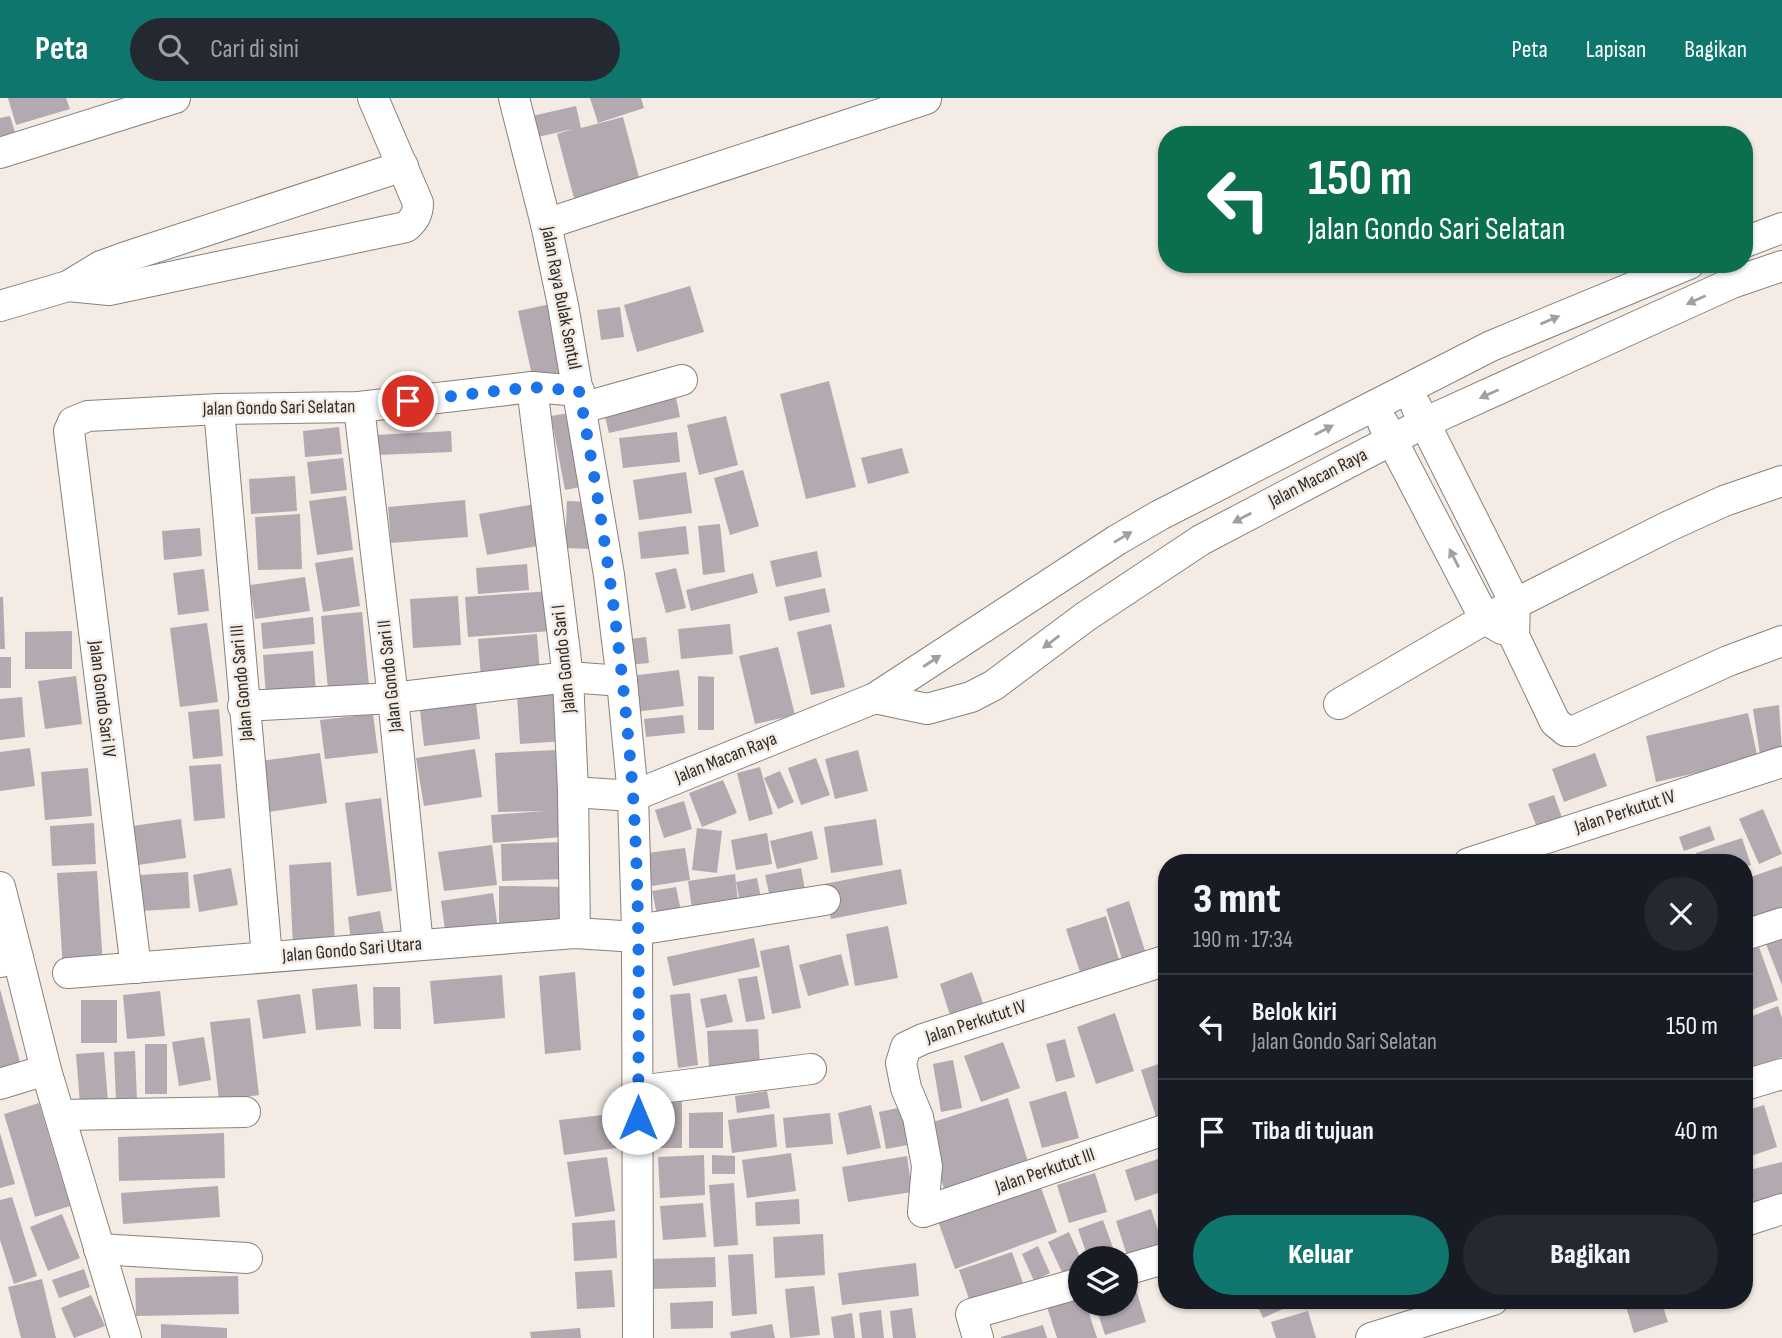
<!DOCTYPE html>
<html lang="id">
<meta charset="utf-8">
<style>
:root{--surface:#171b24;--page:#242831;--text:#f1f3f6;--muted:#9ea1a6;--line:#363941;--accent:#0f766e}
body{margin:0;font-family:"Sofia Sans Condensed",sans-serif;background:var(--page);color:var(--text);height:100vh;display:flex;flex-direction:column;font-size:26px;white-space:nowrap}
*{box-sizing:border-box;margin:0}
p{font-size:23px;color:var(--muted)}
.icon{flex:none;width:38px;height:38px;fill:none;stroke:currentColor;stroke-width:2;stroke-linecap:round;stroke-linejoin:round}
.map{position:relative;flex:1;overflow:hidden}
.sheet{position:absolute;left:1158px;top:756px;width:595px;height:455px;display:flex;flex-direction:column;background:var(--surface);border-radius:28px;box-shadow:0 2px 5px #0004}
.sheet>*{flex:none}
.top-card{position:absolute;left:1158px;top:28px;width:595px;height:147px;border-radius:28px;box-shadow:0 2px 5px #0004;background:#0b6e4f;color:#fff;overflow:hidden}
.controls{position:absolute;left:1068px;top:1148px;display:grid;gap:14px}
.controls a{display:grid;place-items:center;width:70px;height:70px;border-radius:50%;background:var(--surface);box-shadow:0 2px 5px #0004;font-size:35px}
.pin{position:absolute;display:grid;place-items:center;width:60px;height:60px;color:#fff;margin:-30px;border:4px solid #fff;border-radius:50%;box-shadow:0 2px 7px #0007}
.me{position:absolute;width:77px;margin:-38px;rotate:0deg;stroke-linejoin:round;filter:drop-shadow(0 0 5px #0008)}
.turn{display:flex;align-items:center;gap:24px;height:147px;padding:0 35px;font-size:32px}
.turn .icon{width:91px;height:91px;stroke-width:2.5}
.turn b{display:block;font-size:49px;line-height:60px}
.round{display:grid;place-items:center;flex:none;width:74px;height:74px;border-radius:37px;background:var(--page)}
.head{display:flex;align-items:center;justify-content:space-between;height:119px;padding:0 35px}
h1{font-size:42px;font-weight:800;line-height:52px}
.cta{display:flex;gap:14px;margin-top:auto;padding:14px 35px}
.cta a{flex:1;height:80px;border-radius:42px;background:var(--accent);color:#fff;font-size:28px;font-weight:800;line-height:80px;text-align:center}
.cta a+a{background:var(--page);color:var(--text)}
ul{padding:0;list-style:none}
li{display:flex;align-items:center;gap:21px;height:105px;padding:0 35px;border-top:2px solid var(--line)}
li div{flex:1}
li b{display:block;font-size:26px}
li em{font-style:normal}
header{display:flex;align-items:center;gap:42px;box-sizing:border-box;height:98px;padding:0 35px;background:var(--accent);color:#fff}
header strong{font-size:33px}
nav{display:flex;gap:38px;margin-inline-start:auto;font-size:24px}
.search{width:490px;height:63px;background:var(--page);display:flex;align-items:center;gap:18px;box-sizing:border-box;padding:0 24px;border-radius:38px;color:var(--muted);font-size:26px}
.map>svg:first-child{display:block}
</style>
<header>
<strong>Peta</strong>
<div class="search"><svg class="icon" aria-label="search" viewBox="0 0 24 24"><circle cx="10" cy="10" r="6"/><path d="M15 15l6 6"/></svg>Cari di sini</div>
<nav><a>Peta</a><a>Lapisan</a><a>Bagikan</a></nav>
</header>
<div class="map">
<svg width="1782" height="1240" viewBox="0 0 1782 1240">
<rect width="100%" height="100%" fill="#f3ebe4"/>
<g fill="#b2aab0">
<path d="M8,0H66L70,11L16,27Z"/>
<path d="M590,0H641L644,10L598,25Z"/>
<path d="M576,8L581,30L623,19L641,87L575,104L557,36L573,31L538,39L532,18Z"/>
<path d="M10,18L15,34L0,39V20Z"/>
<path d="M690,188L704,234L637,254L624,207Z"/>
<path d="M550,206L565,275L533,282L518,213Z"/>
<path d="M620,209L624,239L601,242L597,212Z"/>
<path d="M829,283L856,389L806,401L780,296Z"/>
<path d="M675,295L680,319L609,335L603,311Z"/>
<path d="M576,314L590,387L565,392L551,318Z"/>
<path d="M726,318L738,367L699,377L687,327Z"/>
<path d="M339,329L342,356L305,359L303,333Z"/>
<path d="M451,333L452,354L376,357V337Z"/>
<path d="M677,334L680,364L623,370L619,340Z"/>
<path d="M902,350L909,375L868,386L861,360Z"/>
<path d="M343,360L347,392L311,396L307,364Z"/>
<path d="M743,372L759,428L730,437L714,380Z"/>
<path d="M686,374L692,415L639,422L633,382Z"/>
<path d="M295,378L297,413L251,416L249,381Z"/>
<path d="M346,398L353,452L317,457L309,403Z"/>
<path d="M465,402L468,439L391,445L388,409Z"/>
<path d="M567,403L593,404L591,451L565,450Z"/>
<path d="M541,405L549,446L487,457L479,416Z"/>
<path d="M300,416L302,471L258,472L255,419Z"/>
<path d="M720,426L725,474L703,477L698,428Z"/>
<path d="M686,428L689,456L641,461L638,434Z"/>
<path d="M200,430L202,458L164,462L162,433Z"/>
<path d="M817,453L822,479L776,489L770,463Z"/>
<path d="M353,459L360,508L323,514L315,465Z"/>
<path d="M527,466L529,492L478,496L476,470Z"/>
<path d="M676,470L686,510L666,515L655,475Z"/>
<path d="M204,471L209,513L178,517L173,475Z"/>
<path d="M753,475L758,495L691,513L686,492Z"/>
<path d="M305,479L310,513L255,521L250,487Z"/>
<path d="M825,490L830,514L789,523L784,499Z"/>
<path d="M550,493L552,533L468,539L465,499Z"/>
<path d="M458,498L461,547L413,550L410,501Z"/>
<path d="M0,499H3L5,551H0Z"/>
<path d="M362,514L370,598L329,602L321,518Z"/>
<path d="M313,519L315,546L263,551L261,525Z"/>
<path d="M207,525L218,604L180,609L170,530Z"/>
<path d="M730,526L733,556L681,561L678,531Z"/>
<path d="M831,526L845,589L811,597L797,534Z"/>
<path d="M72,533V571H25V534Z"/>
<path d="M537,536L540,575L481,580L478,541Z"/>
<path d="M646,539L649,565L626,567L623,542Z"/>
<path d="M778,549L795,617L755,626L739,558Z"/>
<path d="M313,553L316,595L266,599L263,557Z"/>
<rect x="0" y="559" width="11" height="31"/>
<path d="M679,572L684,608L634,614L630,578Z"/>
<path d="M76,578L82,626L45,631L38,583Z"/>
<path d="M698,578L714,579V632H698Z"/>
<path d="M563,594L566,643L520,646L517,597Z"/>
<path d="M475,595L480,641L424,648L419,602Z"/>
<path d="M22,599L25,639L0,642V601Z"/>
<path d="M1779,607L1782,654L1760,657L1753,611Z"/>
<path d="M219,611L223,658L193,661L188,614Z"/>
<path d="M1748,615L1758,661L1656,684L1646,638Z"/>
<path d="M373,616L378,655L325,661L320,622Z"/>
<path d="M683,617L685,635L646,639L644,621Z"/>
<path d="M30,650L35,688L0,693V654Z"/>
<path d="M475,651L482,699L424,708L416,660Z"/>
<path d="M557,652L561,739L493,745L491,717L546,713L498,714L495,655Z"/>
<path d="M858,652L868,693L835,701L825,661Z"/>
<path d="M320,655L327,705L269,714L261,663Z"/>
<path d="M1595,655L1607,688L1564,704L1552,671Z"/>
<path d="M816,660L830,697L801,707L788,670Z"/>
<path d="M221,666L225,720L194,723L189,668Z"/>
<path d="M760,669L773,716L749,723L737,675Z"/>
<path d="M88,670L92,718L45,722L41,674Z"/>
<path d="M780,673L794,704L778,711L764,680Z"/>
<path d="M723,682L737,715L702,729L689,695Z"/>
<path d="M1554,697L1566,731L1541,740L1528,706Z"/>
<path d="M381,700L392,793L357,798L345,705Z"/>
<path d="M684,703L692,731L664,740L655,712Z"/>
<path d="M1763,711L1782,756L1759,766L1739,721Z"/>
<path d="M181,721L186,760L131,768L126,729Z"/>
<path d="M876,721L883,767L831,775L824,729Z"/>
<path d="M94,725L96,766L52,768L50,728Z"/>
<path d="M1710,728L1715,742L1684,753L1679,739Z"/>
<path d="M697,730L722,733L717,775L692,772Z"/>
<path d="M812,733L818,761L777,771L770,743Z"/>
<path d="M767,735L772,766L736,772L731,742Z"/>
<path d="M1742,740L1751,767L1745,769V765H1699L1696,755Z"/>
<path d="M564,744V781L502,783L501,746Z"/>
<path d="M492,747L497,787L444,793L438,754Z"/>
<path d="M685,750L690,782L652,788L647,755Z"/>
<path d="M331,764L335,846L293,849L289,767Z"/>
<path d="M1782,768V817L1754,827L1745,799V781Z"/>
<path d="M231,770L238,807L199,814L193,777Z"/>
<path d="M801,770L806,797L771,804L765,777Z"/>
<path d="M901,771L907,806L831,821L824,786Z"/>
<path d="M97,773L103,869L63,872L57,775Z"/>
<path d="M188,774L190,810L141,813L139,777Z"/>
<path d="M735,776L738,804L692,811L688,783Z"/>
<path d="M757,780L762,805L741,809L736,784Z"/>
<path d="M499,788L573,789L572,830L499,829Z"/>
<path d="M676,789L681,813L657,817L652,793Z"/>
<path d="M493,795L498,831L446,839L441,803Z"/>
<path d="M1129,803L1146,856L1123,864L1106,811Z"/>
<path d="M380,813L386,846L352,851L348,819Z"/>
<path d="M1106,818L1119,862L1080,874L1066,831Z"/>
<path d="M888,828L898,880L855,888L846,836Z"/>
<path d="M754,840L760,869L673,888L667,859Z"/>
<path d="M1782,840V887L1766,846Z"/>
<path d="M789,847L801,910L772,916L760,853Z"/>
<path d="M1759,849L1778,902L1746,914L1745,854Z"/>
<path d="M841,856L849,887L808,898L799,867Z"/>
<path d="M575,874L581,952L545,956L539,878Z"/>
<path d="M972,874L983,905L950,917L940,886Z"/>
<path d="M502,877L505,920L434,926L430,883Z"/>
<path d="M757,878L765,921L746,924L738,881Z"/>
<path d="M357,886L361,928L316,932L312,891Z"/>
<path d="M373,889H400L401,931H374Z"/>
<path d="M0,891L23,975L0,981Z"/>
<path d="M160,893L165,938L127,941L123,897Z"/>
<path d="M690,895L698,967L678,970L670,897Z"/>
<path d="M300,896L306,935L263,941L257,902Z"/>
<path d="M726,896L733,924L706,930L700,901Z"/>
<rect x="81" y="902" width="36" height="43"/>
<path d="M1778,908L1782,920V959L1745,973V921Z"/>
<path d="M1115,915L1134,973L1096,986L1077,929Z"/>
<path d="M250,920L259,997L219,1002L210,924Z"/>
<path d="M758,931L760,968L709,970L707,933Z"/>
<path d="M204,939L211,982L179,988L172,944Z"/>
<path d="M1065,941L1075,979L1056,984L1046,946Z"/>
<path d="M1003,944L1020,990L981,1004L964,958Z"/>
<rect x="145" y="946" width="22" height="50"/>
<path d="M135,953L137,1003L116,1004L114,954Z"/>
<path d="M104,954L108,1004L80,1006L76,956Z"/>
<path d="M953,962L962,1010L941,1014L933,966Z"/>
<path d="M1167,963V1025L1159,1028L1141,972Z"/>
<path d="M767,993L770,1010L737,1015L735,998Z"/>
<path d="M1066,993L1079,1040L1042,1050L1029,1004Z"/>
<rect x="657" y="999" width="25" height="51"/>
<path d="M1008,1000L1029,1067L945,1094L924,1027Z"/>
<path d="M39,1005L70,1108L35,1119L4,1016Z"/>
<path d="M871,1007L881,1050L847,1057L838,1015Z"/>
<path d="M912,1007L919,1045L886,1051L879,1014Z"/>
<path d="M1764,1007L1777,1049L1745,1060V1013Z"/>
<path d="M723,1014V1050H689V1015Z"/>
<path d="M830,1015L833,1046L786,1050L783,1020Z"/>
<path d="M612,1016L616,1050L564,1057L559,1022Z"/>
<path d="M774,1016L777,1049L732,1055L728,1022Z"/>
<path d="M0,1035L15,1086L0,1090Z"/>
<path d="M224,1035L225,1080L119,1083L118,1039Z"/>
<path d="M791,1055L796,1093L747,1100L742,1062Z"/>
<path d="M704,1057L705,1097L660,1100L658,1059Z"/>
<path d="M712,1057L735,1058V1076H712Z"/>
<path d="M907,1058L912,1094L848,1104L842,1069Z"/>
<path d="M607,1059L615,1113L575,1119L567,1064Z"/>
<path d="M1164,1059L1167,1070V1092L1135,1103L1125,1072Z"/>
<path d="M1782,1064V1107L1745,1116V1073Z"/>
<path d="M1095,1075L1107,1114L1069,1125L1057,1087Z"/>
<path d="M734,1085L738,1147L714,1149L709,1087Z"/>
<path d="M1040,1087L1057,1134L955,1171L938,1123Z"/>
<path d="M218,1088L220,1119L123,1126L121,1095Z"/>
<path d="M12,1099L37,1178L14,1186L0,1142V1102Z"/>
<path d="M799,1101L800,1126L756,1128L755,1104Z"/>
<path d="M703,1105L706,1139L663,1142L660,1108Z"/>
<path d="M1151,1111L1165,1154L1130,1167L1116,1123Z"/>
<path d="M62,1116L80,1160L48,1173L30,1129Z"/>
<path d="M615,1122L617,1160L574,1163L572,1125Z"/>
<path d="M1103,1122L1116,1158L1088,1160L1078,1131Z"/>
<path d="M1069,1134L1080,1159V1176L1066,1183L1048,1144Z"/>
<path d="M823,1136L825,1177L775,1180L773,1139Z"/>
<path d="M1038,1148L1050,1175L1034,1183L1022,1156Z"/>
<path d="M1012,1154L1023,1185L970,1204L959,1172Z"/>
<path d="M753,1156L757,1216L732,1218L728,1157Z"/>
<path d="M715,1159L716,1189L651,1191L650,1161Z"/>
<path d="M916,1165L919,1198L842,1207L838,1175Z"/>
<path d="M84,1171L90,1189L59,1200L52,1182Z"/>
<path d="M612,1172L615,1209L577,1211L575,1174Z"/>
<path d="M238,1178L239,1216L136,1218L135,1180Z"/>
<path d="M42,1181L56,1240H21L8,1189Z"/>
<path d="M1134,1185L1146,1224L1105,1237L1095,1206H1125V1188Z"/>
<path d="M814,1188L820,1237L790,1240L785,1191Z"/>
<path d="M91,1197L105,1228L74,1240L61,1210Z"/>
<path d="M1080,1198V1206H1086L1097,1240H1057L1047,1209Z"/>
<path d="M1255,1202H1290L1292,1207L1263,1220Z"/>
<path d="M1408,1202H1455L1414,1220Z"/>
<path d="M1624,1202H1661L1668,1224L1634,1235Z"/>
<path d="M713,1203V1230L671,1231L670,1205Z"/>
<path d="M912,1210L916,1240H893L890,1213Z"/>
<path d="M881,1212L884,1240H862L859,1215Z"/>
<path d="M1308,1213L1316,1240H1276L1271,1224Z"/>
<path d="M852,1215L855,1240H834L831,1219Z"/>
<path d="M161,1226L227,1230V1240H161Z"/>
<path d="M772,1226L775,1240H731L730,1234Z"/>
<path d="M1043,1227L1047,1240H1001V1239Z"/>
<path d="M580,1230L581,1240H531L530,1234Z"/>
</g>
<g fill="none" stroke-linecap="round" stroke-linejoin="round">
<g stroke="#88827b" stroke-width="32">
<g id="street">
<path d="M514,0L546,126L563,207L609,477L622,583L633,698L637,832L638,1240"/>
<path d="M0,55L175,0"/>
<path d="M546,126L926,1"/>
<path d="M1745,144L1782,130"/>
<path d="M68,188L109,192L406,129C414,122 418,116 418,105L373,0"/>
<path d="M0,208L68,188L101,168L123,160L403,68"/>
<path d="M532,289L568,579L573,694L575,835"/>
<path d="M1416,308L1515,505L1514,538L1555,624L1566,633H1574L1728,563L1782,543"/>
<path d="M359,309L393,600L418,847"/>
<path d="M582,310L682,282"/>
<path d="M219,311L267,859"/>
<path d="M1383,325L1485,521L1502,531"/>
<path d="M875,600L927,611L971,599L994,587L1085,519L1201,442L1424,325L1732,185L1782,168"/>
<path d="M1339,606L1485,521L1667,429L1724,403L1782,383"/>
<path d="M243,608L393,600L568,579L622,583"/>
<path d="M573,694L633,698L875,600L1117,442L1160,417L1491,248L1689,166"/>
<path d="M1469,765L1782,664"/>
<path d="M0,789L18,860L1,864"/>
<path d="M637,832L825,802"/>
<path d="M1745,837L1782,825"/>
<path d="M18,860L46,972L126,1240"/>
<path d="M1167,862L923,941L906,949L901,965L906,990L918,1019L927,1068L923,1114L1167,1031"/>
<path d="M136,870L69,333L73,324L88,318L219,311L359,309L532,289L579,293"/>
<path d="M68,875L575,835L637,839"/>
<path d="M0,986L46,972"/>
<path d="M1745,987L1782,976"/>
<path d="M638,993L811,971"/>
<path d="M60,1017L245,1014"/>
<path d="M1745,1123L1782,1111"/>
<path d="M99,1151L247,1160"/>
<path d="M1125,1172L1167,1160"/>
<path d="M978,1240L971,1216L1080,1185"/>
<path d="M1371,1240L1493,1202"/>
</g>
</g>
<use href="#street" stroke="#fff" stroke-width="30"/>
</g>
<defs><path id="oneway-solid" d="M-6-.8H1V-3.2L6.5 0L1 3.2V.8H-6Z" transform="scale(1.75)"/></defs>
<g fill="#a1a09f">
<use href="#oneway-solid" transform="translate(1696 202) rotate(156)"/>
<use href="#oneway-solid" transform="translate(1550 222) rotate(-23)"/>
<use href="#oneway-solid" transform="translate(1489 296) rotate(156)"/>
<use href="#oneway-solid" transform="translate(1324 332) rotate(-27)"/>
<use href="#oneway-solid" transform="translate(1242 420) rotate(152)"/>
<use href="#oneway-solid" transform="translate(1123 439) rotate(-31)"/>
<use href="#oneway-solid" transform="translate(1454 460) rotate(-117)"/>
<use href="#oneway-solid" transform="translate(1051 544) rotate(143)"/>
<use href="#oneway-solid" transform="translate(932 563) rotate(-33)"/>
</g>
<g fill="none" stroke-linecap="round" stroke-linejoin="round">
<path stroke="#1a73e8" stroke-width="12" stroke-dasharray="0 21.6" d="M408,303L532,289L579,293C604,426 623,562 633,697C640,804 639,913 638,1020"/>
</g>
<g text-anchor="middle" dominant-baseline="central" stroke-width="5" stroke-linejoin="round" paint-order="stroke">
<g font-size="19" fill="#2f2d2a" stroke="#f3ebe4">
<text transform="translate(561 200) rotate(79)">Jalan Raya Bulak Sentul</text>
<text transform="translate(279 310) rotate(-1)">Jalan Gondo Sari Selatan</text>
<text transform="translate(1318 380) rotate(-27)">Jalan Macan Raya</text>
<text transform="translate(564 561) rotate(-96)">Jalan Gondo Sari I</text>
<text transform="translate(390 578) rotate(-96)">Jalan Gondo Sari II</text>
<text transform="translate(242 585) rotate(-95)">Jalan Gondo Sari III</text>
<text transform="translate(102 601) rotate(83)">Jalan Gondo Sari IV</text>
<text transform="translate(726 660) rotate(-22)">Jalan Macan Raya</text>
<text transform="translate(1625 714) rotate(-18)">Jalan Perkutut IV</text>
<text transform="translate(352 852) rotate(-5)">Jalan Gondo Sari Utara</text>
<text transform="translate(976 924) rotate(-18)">Jalan Perkutut IV</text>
<text transform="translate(1045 1073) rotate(-19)">Jalan Perkutut III</text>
</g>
</g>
</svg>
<div class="controls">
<a><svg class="icon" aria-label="layers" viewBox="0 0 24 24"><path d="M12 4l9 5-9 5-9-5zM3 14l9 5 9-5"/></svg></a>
</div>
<div class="pin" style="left:408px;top:303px;background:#d93025"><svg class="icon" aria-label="arrive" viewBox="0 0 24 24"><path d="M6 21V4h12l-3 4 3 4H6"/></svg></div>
<svg class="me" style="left:638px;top:1020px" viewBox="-20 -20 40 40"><circle r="19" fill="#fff"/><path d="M0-13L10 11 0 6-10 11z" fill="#1a73e8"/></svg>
<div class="top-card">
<div class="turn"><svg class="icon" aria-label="left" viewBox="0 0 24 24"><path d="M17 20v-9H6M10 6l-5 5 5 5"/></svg><div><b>150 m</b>Jalan Gondo Sari Selatan</div></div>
</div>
<section class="sheet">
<div class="head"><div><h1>3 mnt</h1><p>190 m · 17:34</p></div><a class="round"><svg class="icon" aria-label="close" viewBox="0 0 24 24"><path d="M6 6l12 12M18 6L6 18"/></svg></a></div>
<ul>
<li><svg class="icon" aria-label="left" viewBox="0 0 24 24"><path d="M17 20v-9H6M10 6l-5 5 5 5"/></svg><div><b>Belok kiri</b><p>Jalan Gondo Sari Selatan</p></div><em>150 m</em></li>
<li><svg class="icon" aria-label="arrive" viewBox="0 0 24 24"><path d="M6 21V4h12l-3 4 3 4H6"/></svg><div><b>Tiba di tujuan</b></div><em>40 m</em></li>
</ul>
<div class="cta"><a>Keluar</a><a>Bagikan</a></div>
</section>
</div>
